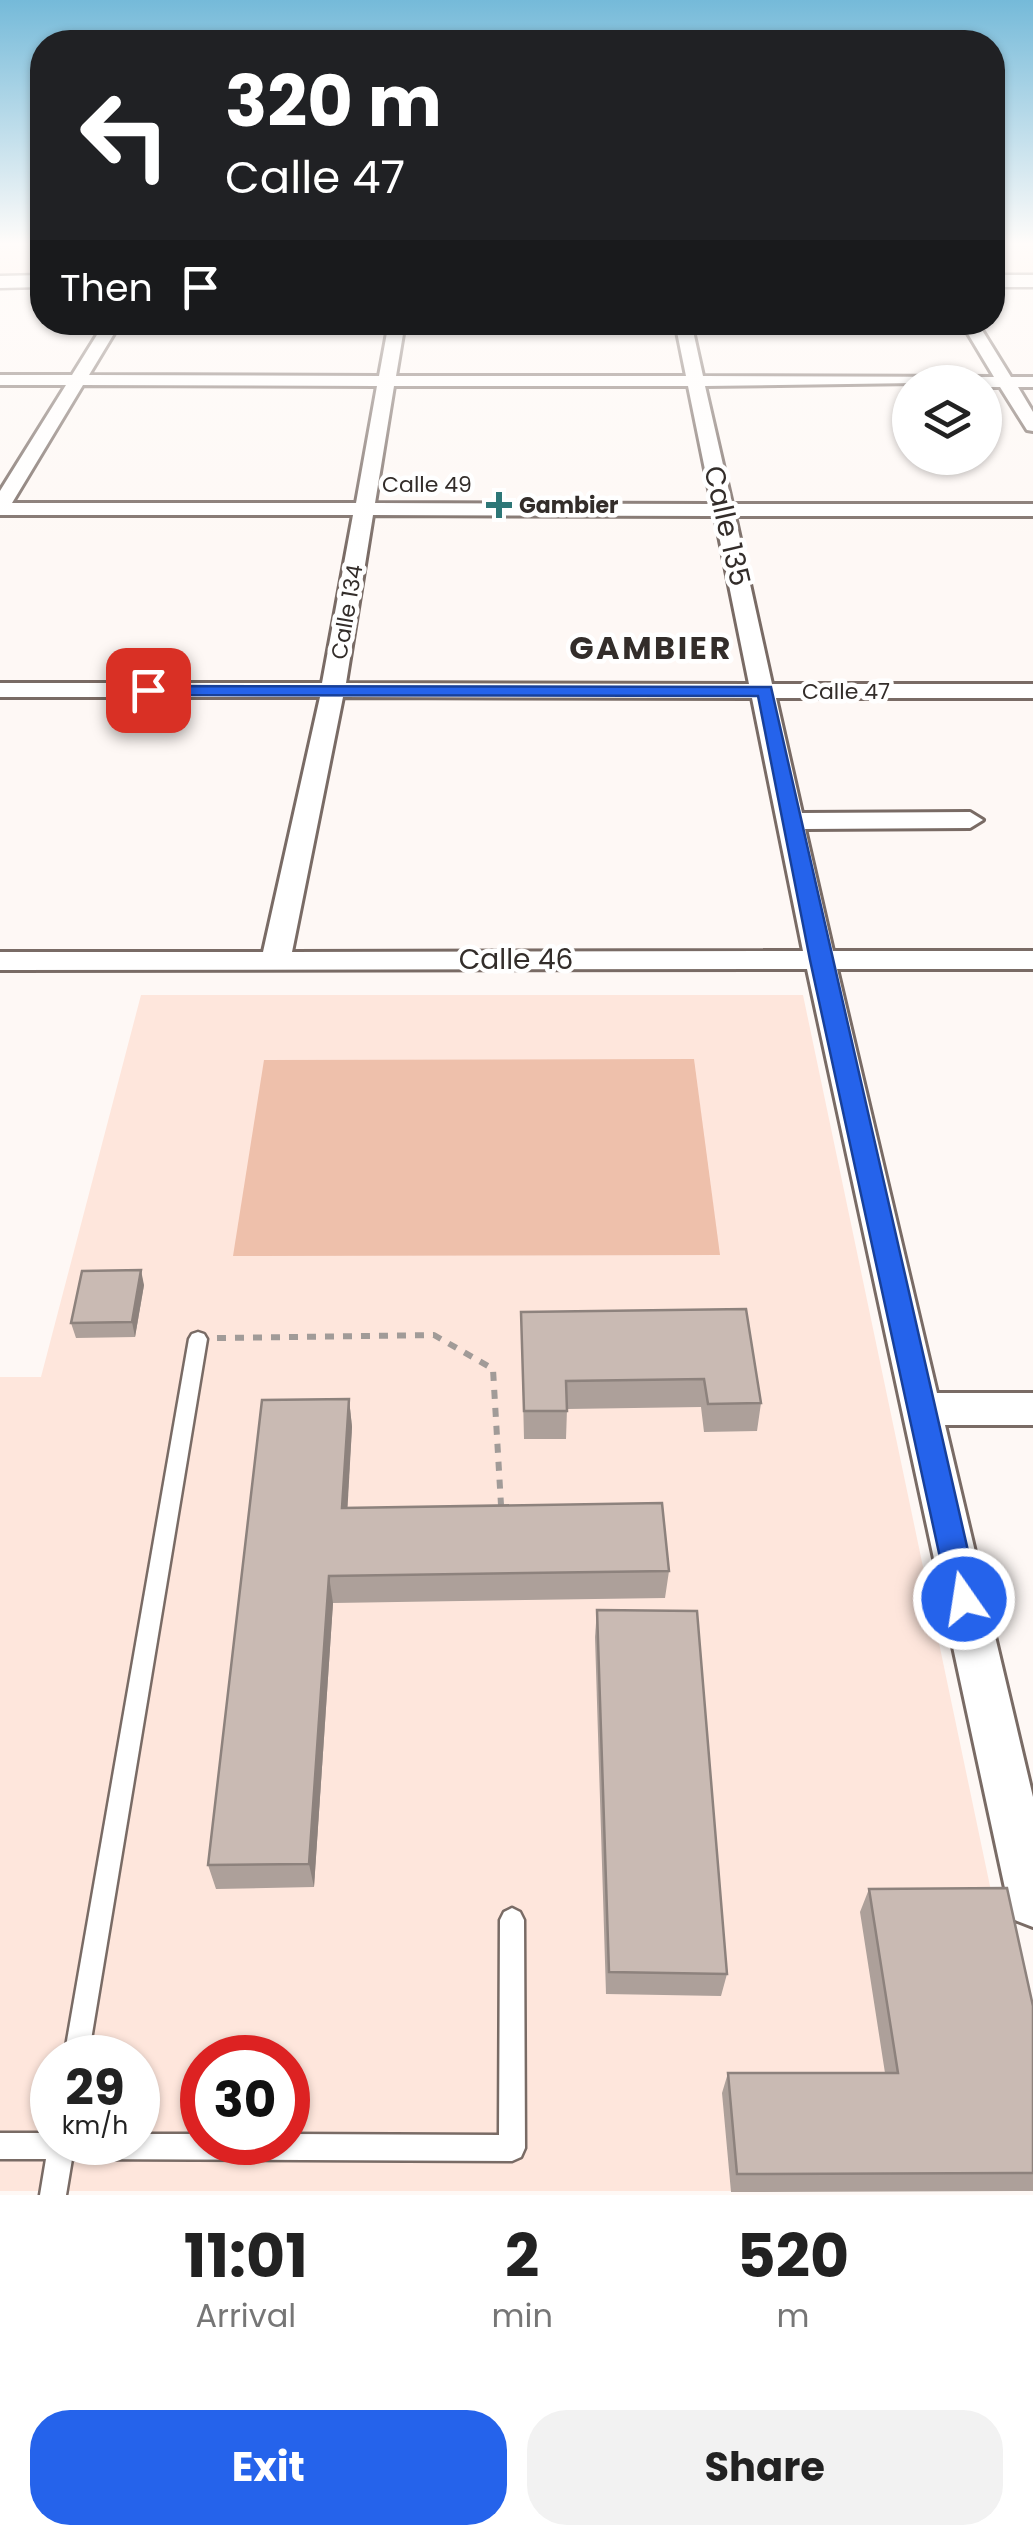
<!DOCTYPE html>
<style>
:root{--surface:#fff;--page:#f2f2f2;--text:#222;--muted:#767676;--accent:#2563eb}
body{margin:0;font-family:Poppins,sans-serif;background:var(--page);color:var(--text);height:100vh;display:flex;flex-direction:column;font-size:38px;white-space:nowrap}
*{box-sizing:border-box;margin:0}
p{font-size:32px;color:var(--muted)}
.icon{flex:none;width:55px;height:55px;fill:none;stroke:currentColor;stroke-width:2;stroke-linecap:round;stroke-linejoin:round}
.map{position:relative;height:2195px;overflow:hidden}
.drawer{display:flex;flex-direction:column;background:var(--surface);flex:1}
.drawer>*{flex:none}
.guide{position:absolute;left:30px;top:30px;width:975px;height:305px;border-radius:40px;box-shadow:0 2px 8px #0004;background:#202124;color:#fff;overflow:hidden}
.controls{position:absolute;left:892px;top:365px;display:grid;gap:20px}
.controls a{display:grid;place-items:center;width:110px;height:110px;border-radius:50%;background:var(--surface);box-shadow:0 2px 8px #0004;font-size:50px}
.speed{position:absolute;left:30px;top:2035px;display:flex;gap:20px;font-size:50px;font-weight:700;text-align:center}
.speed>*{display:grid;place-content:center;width:130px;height:130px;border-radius:50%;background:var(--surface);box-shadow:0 2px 8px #0004;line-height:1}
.speed small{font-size:25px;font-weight:400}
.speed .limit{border:15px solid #d22;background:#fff;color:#111}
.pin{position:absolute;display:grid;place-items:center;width:85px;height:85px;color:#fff;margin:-42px;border-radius:20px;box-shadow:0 5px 15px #0006}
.me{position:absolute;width:110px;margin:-55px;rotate:347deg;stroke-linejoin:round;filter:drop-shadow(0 0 8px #0008)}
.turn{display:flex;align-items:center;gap:35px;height:210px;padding:0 30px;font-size:45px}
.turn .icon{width:130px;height:130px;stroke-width:2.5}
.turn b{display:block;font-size:70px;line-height:85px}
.then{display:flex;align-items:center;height:95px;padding:0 30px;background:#0003;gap:20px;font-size:38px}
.eta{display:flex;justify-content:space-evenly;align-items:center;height:170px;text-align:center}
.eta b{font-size:60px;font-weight:700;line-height:70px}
.action{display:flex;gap:20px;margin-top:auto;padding:20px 30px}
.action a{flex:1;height:115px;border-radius:40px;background:var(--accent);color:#fff;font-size:40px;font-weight:700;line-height:115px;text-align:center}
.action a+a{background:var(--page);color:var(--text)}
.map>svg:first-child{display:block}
</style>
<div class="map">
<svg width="1033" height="2195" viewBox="0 0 1033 2195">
<rect width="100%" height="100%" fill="#fef8f5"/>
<g fill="#fee6dc" fill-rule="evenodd">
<rect x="0" y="246" width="42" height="28"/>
<path d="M992,246H1033V273H993Z"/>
<path d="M141,995H803L1033,2091V2191H0V1377H41ZM52,2058H138V2142H52ZM202,2058H288V2142H202Z"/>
</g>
<path fill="#eec0ab" d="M694,1059L720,1255L233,1256L264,1060Z"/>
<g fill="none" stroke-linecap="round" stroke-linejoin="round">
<g stroke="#796b65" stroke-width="5">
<g id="lane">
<path d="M198,1332L204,1334L207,1339L88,2058H64L189,1339L192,1334Z"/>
<path d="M512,1908L520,1912L524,1920L525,2148L521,2157L512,2161L72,2159L66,2195H40L46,2159H0V2133H52V2142H138V2134H202V2142H288V2134L499,2135L500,1920L504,1912Z"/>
</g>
</g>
<g stroke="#796b65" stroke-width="6">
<path id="street" d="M105,322H121L89,375L379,376L389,322H405L396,376H686L675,322H691L703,376L994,377L961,322H977L1011,377H1033V387H1018L1033,412V431L1027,430L1000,387H985V382L705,386L732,504H1033V516H735L772,684H1033V698H776L802,813L970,812L983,820L970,828L805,829L833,951H1033V969H837L937,1393H1033V1425H945L1033,1797V1927L1015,1920L1008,1902L807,969L0,970V952H263L320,697H0V683H322L353,515H0V491L66,385H0V375H72ZM83,385L377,386L356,503H12ZM394,386H688L712,504L375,503ZM373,515L715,516L749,684L346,683ZM343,697L752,698L803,951L292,952Z"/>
</g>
<g stroke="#796b65" stroke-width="5">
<g id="secondary">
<path d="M42,275V287L0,288V276Z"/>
<rect x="992" y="275" width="41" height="12"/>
</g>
</g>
<path stroke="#a19b98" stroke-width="6" stroke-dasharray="9 9" stroke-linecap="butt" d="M217,1338L434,1335L493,1369L501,1505"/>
<use href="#lane" fill="#fff" fill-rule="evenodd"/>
<use href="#street" fill="#fff" fill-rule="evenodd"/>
<use href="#secondary" fill="#fff" fill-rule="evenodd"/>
</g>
<g fill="#ada09a">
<path d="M144,1285L135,1337L76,1338L71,1323Z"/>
<path d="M746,1309L761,1403L757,1431L704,1432L701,1407L567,1409L566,1439H524L521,1312Z"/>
<path d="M349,1399L352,1427L347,1507L669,1571L665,1598L333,1603L314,1887L216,1889L208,1865Z"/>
<path d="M597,1610L727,1974L721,1996L606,1994L595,1637Z"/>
<path d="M869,1889L1033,2006V2191L731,2192L722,2093L728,2073H885L860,1912Z"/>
</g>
<g fill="#8d827d">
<path d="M141,1270L144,1285L135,1337L132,1322Z"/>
<path d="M349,1399L352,1427L346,1535L342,1508Z"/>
<path d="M329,1576L333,1603L314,1887L309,1864Z"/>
</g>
<g fill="#c9bab3" stroke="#8d827d" stroke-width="2.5">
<path d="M141,1270L132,1322L71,1323L82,1271Z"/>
<path d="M746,1309L761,1403L708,1404L704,1379L566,1381L567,1411H524L521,1312Z"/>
<path d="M349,1399L342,1508L662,1503L669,1571L329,1576L309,1864L208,1865L262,1400Z"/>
<path d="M597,1610L697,1611L727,1974L609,1972Z"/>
<path d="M1007,1888L1033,2006V2173L737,2174L728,2073H898L869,1889Z"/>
</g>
<linearGradient id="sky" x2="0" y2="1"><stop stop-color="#75bad9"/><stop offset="0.44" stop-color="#fffcfa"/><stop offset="1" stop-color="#fffcfa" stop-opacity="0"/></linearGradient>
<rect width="1033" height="553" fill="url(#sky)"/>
<path fill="#2563eb" stroke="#184099" stroke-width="2.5" d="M142,686L771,687L979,1599L974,1609L964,1613L953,1609L949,1599L810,960L758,696L148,695L142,694Z"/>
<path fill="#2d7777" stroke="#fff" stroke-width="4" d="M494 490h10v10h10v10h-10v10h-10v-10h-10v-10h10z"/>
<g text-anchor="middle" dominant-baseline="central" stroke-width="9" stroke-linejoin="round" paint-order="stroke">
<g font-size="22" fill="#332d2a" stroke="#fff">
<text x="427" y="484">Calle 49</text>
<text transform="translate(347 612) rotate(-80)">Calle 134</text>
<text x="846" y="691">Calle 47</text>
</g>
<g font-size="22" font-weight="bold" fill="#332d2a" stroke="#fff" text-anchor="start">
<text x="519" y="505">Gambier</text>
</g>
<g font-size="28" fill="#332d2a" stroke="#fff">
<text transform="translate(727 526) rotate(77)">Calle 135</text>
<text x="516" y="959">Calle 46</text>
</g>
<g font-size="32" font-weight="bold" letter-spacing="2.5" fill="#332d2a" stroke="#fff">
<text x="651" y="647">GAMBIER</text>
</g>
</g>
</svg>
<div class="controls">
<a><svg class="icon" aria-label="layers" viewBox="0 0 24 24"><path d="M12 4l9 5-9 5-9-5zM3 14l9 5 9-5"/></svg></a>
</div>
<div class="speed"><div>29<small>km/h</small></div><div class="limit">30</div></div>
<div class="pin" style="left:148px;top:690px;background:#d93025"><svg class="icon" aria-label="arrive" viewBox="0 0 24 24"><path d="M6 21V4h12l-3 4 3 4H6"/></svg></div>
<svg class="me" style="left:964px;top:1599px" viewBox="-20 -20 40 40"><circle r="17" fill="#2563eb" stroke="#fff" stroke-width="3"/><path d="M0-11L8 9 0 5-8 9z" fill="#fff"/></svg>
<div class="guide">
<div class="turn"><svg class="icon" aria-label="left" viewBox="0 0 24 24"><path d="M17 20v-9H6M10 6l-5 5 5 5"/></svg><div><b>320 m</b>Calle 47</div></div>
<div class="then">Then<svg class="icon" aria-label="arrive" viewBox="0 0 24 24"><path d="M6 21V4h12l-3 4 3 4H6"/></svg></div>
</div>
</div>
<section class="drawer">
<div class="eta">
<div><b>11:01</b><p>Arrival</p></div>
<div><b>2</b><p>min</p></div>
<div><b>520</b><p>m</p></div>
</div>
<div class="action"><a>Exit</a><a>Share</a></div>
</section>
